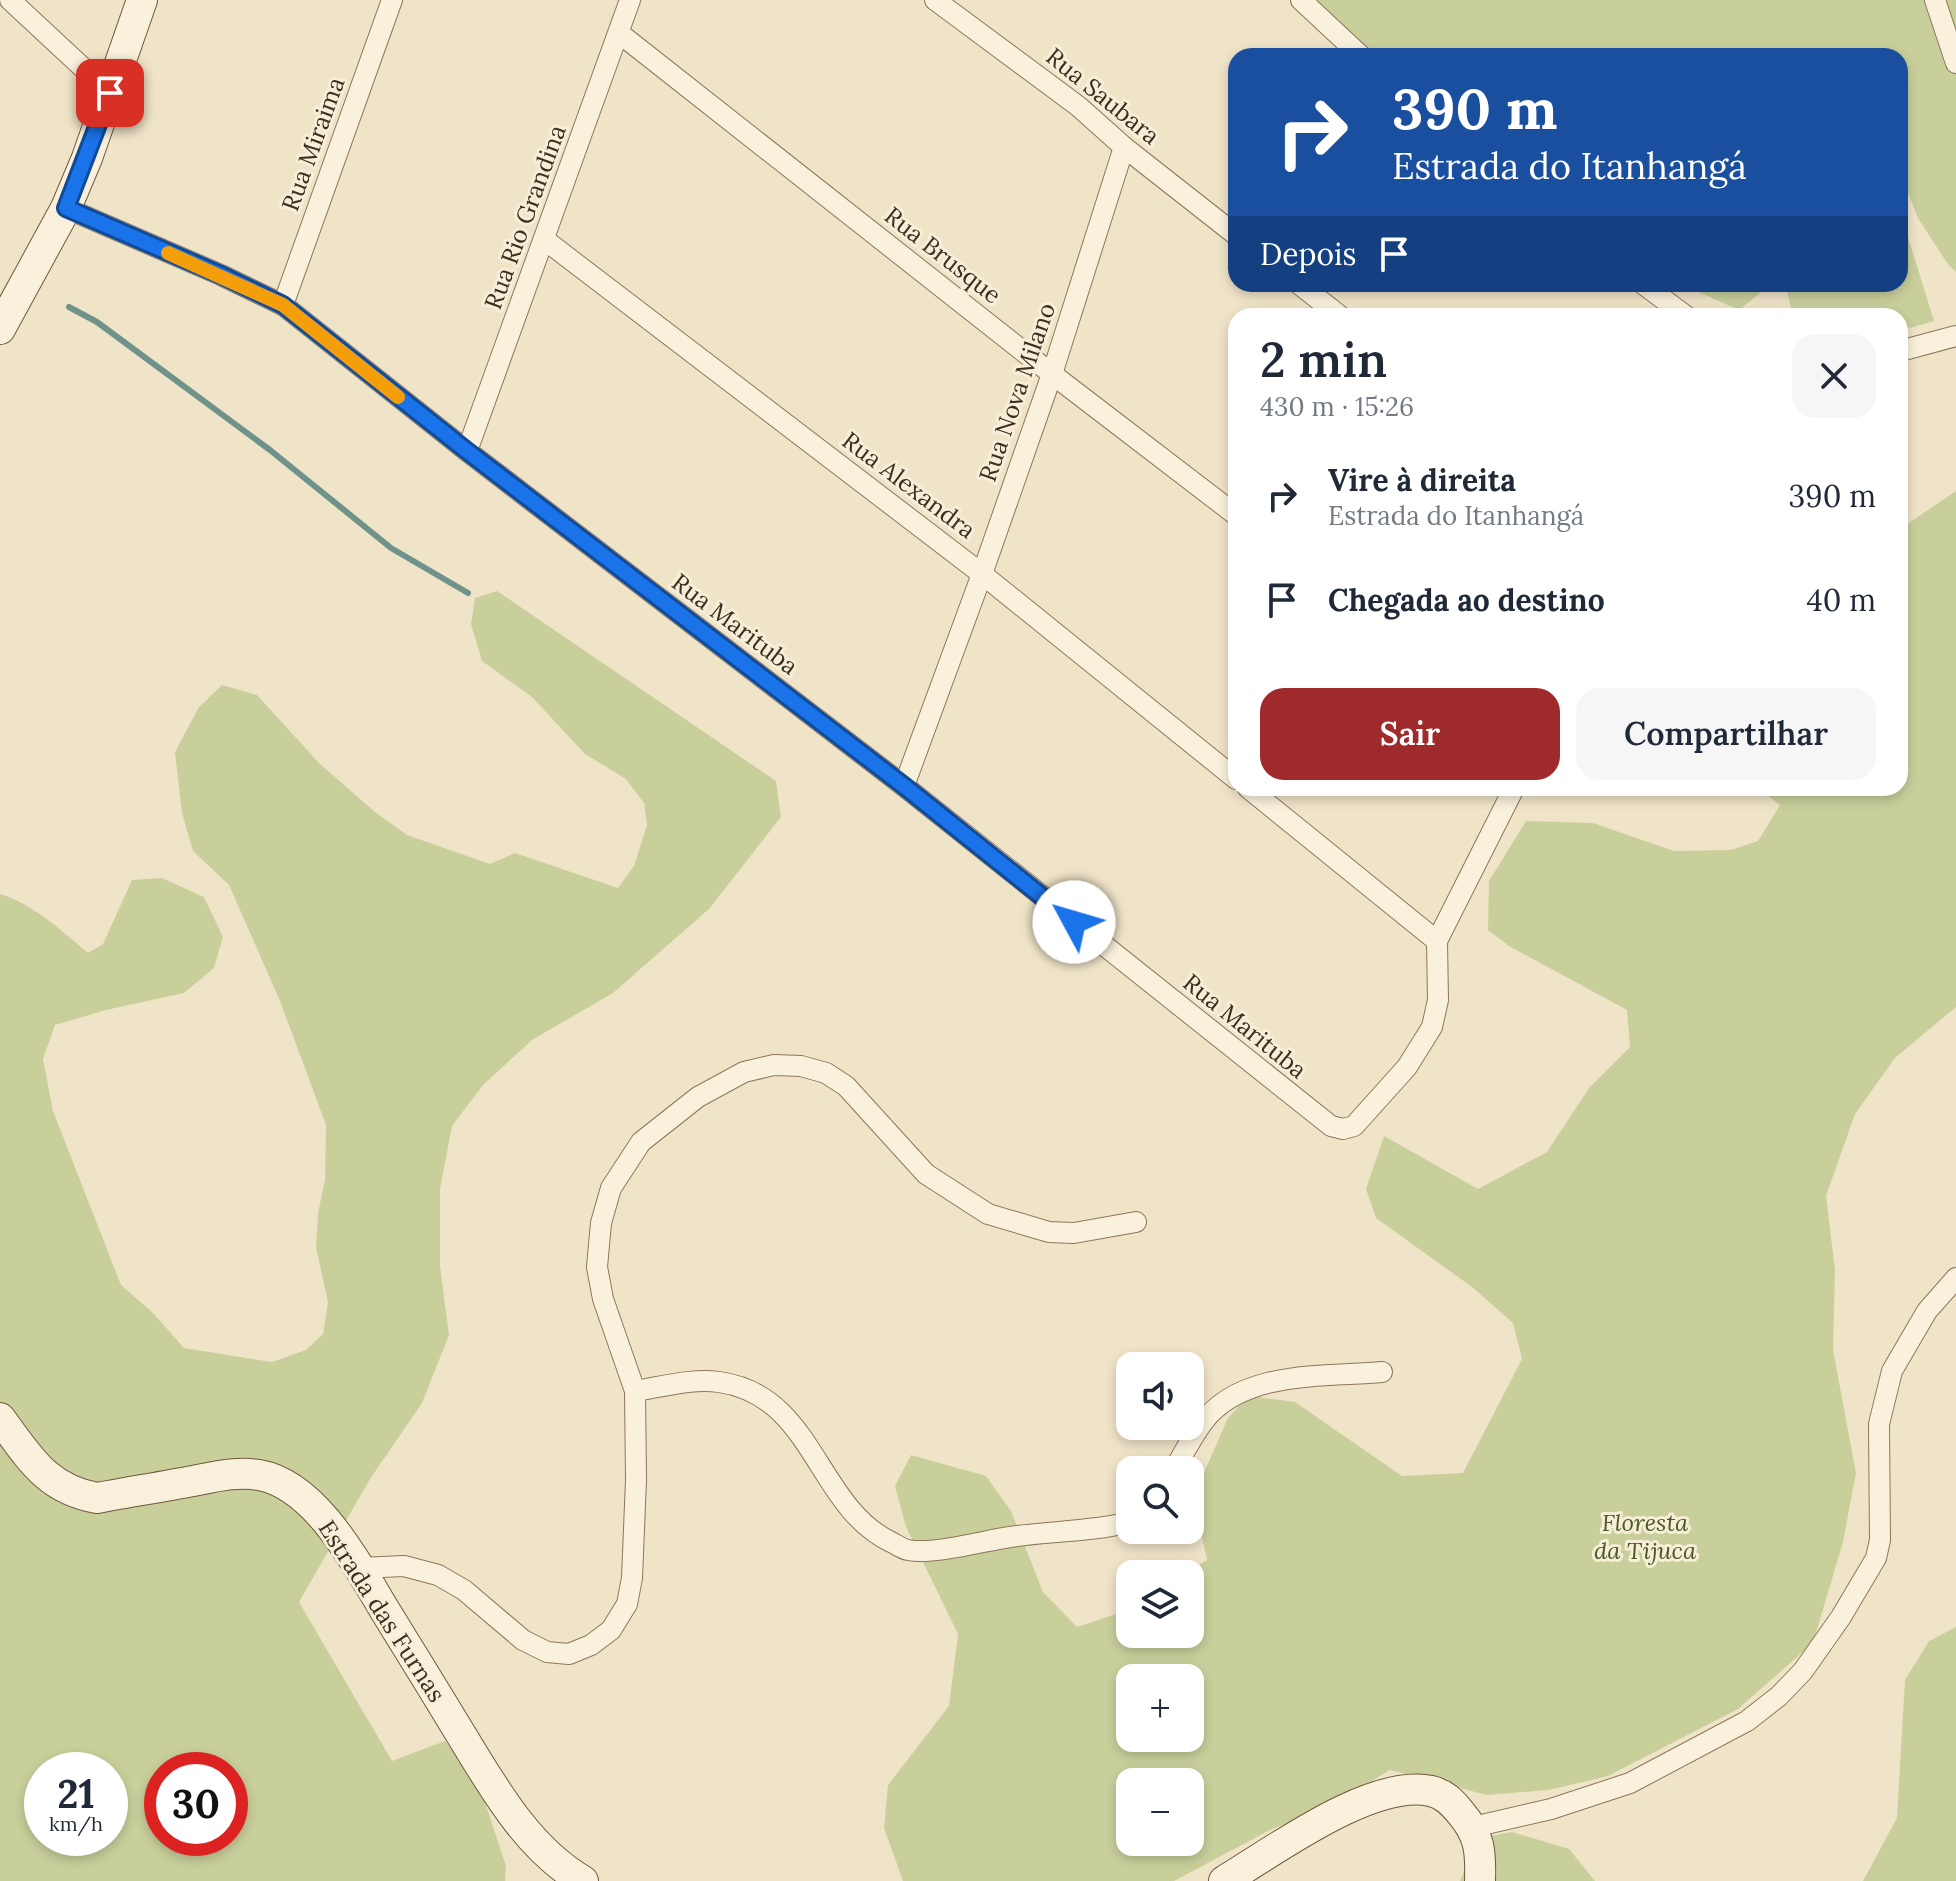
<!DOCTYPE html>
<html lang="pt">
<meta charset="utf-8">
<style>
:root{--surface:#fff;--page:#f6f6f7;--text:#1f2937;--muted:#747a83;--accent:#9e2a2b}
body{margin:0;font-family:Lora,serif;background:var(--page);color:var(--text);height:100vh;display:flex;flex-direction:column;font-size:30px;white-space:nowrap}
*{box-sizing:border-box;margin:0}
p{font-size:26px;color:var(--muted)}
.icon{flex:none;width:44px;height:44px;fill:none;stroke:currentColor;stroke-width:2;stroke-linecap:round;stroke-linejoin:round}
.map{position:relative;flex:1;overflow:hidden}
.side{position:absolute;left:1228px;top:308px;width:680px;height:488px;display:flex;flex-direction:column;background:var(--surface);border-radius:24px;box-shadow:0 4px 12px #0003}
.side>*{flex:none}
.top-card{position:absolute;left:1228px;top:48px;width:680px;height:244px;border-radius:24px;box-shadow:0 4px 12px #0003;background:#1a4fa0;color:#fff;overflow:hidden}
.fabs{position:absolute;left:1116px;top:1352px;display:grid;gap:16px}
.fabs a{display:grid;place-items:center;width:88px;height:88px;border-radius:16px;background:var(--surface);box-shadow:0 4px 12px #0003;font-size:40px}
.speed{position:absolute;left:24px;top:1752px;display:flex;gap:16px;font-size:40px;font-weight:700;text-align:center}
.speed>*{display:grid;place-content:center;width:104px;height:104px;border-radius:50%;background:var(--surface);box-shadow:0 4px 12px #0003;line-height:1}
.speed small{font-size:20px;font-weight:400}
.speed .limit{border:12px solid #d22;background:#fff;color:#111}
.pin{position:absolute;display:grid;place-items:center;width:68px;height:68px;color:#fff;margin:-34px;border-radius:16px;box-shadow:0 4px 12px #0006}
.me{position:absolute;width:88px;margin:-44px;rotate:309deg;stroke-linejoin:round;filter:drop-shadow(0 0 6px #0008)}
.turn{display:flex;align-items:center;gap:28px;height:168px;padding:0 32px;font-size:36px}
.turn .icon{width:104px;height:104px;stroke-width:2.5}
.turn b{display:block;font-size:56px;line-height:68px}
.then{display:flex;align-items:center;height:76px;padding:0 32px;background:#0003;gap:16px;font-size:30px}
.round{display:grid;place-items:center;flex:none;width:84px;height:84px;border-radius:24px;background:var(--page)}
.head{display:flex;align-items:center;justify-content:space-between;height:136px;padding:0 32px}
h1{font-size:48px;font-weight:600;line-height:60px}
.primary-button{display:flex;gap:16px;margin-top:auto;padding:16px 32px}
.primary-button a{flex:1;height:92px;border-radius:24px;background:var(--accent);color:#fff;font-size:32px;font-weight:600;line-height:92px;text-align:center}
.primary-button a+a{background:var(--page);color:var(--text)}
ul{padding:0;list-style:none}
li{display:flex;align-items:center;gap:24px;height:104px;padding:0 32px}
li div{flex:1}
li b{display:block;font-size:30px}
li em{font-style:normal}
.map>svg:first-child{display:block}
</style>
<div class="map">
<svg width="1956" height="1881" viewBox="0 0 1956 1881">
<rect width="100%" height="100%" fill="#f0e4c8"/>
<g fill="#c9cf9b" fill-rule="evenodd">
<path d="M1311,0H1956V272L1947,263L1918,218L1900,173V56H1361Z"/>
<path d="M1900,211L1934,321L1900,331V316H1793L1785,284H1900Z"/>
<path d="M1681,284H1766L1764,290L1739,310Z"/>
<path d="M1956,491V1007L1895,1058L1855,1114L1826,1196L1835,1270L1833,1350L1856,1473L1843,1542L1813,1643L1738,1709L1608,1776L1549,1790L1487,1795L1390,1770L1333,1805L1270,1830L1174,1881H903L884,1828L888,1785L949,1706L958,1634L906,1527L895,1486L911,1455L986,1476L1011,1511L1043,1592L1077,1627L1119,1613L1130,1606V1634H1190V1574H1184L1207,1560L1195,1504L1203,1475L1228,1418L1248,1396L1295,1402L1402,1476L1463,1473L1522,1359L1513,1323L1472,1287L1376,1218L1366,1189L1384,1136L1478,1189L1547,1152L1589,1088L1630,1047L1627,1010L1509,946L1488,930L1489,881L1526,821L1593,823L1674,851L1731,850L1758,841L1780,805L1758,788H1900V529ZM1130,1678H1190V1738H1130ZM1130,1782H1190V1842H1130Z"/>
<path d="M497,591L776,781L781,817L709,909L613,993L532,1040L483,1085L452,1126L440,1189V1266L449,1335L422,1403L370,1479L299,1602L392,1761L445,1741L481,1790L506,1866L505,1881H0V894C33,904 62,931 88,953L103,944L132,880L162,878L204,897L223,937L214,968L184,993L106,1010L55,1025L43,1059L53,1111L121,1285L153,1313L184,1348L272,1362L306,1350L323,1334L328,1302L316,1247L318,1213L325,1180L326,1125L280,1001L229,885L193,851L182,813L175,752L199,707L222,685L257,695L319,763L375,812L407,835L490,864L515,853L618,888L634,866L647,825L644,803L626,779L585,754L532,697L482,661L471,624L475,598ZM42,1770H110V1838H42ZM162,1770H230V1838H162Z"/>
<path d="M1956,1627V1881H1863L1897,1818L1905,1680L1929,1641Z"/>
<path d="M1512,1832L1569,1849L1595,1881H1460L1479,1838Z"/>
</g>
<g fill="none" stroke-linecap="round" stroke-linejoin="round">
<path stroke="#6f938a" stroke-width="6" d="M69,307L97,322L270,450L391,548L468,593"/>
<g stroke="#8d765c" stroke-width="22">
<g id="minor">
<path d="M10,0L110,93"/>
<path d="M935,0L1078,106L1124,147L1236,235"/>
<path d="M1301,0L1361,56"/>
<path d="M1935,0L1956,63"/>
<path d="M619,33L1052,374L1236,515"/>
<path d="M66,208L221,275L283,305L467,451L904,786L1331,1126L1343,1129L1354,1126L1407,1067L1432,1027L1438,1000L1437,941L1514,788"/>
<path d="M545,240L982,574L1236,779"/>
<path d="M1299,284L1340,316"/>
<path d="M1643,284L1686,316"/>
<path d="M283,305L392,0"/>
<path d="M1900,351L1956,336"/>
<path d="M467,451L630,0"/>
<path d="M904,786L982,574L1052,374L1124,147"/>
<path d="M1248,788L1437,941"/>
<path d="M635,1391C661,1387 693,1378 719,1382C814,1395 816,1506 891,1542C896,1544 902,1549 908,1550C933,1555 983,1541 1010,1537C1050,1531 1091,1532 1130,1522"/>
<path d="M1174,1470C1183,1454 1192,1437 1203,1422C1242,1370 1324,1377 1382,1372"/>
<path d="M360,1568L404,1566L438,1575L464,1590L523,1640L547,1652L569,1654L591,1645L611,1630L627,1604L632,1578L636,1480L635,1391L603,1299L597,1267L601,1223L611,1188L641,1142L698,1097L744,1072L774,1065L801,1066L826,1073L846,1086L926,1174L988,1214L1049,1232L1074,1233L1136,1222"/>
<path d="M1473,1827L1551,1809L1630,1783L1747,1721L1779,1696L1803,1671L1841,1617L1876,1558L1880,1540L1879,1424L1892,1371L1927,1311L1956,1278"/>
</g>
</g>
<g stroke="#6f573f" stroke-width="32">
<g id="secondary">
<path d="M0,329L66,208L87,158L142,0"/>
<path d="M0,1418C29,1457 46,1489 97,1498C129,1492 161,1487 193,1481C214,1477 237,1471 259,1475C316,1485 357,1564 384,1609C408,1648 433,1688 457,1728C491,1783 525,1847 583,1881"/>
<path d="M1224,1881C1274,1851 1372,1778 1431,1791C1444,1794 1452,1802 1460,1812C1480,1835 1481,1852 1480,1881"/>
</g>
</g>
<use href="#minor" stroke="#faf1dc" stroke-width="20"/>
<use href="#secondary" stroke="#faf1dc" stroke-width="30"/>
</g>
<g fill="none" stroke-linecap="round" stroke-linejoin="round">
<g stroke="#114b97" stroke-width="20">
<path id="route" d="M110,93L66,208L221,275L283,305L467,451L904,786L1074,922"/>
</g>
<use href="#route" stroke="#1a73e8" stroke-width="14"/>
<path stroke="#f59e0b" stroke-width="14" d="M168,253L283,305L398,397"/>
</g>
<g text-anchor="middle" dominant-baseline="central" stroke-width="6" stroke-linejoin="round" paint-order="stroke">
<g font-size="24" fill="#3d2e20" stroke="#f7eed8">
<text transform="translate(1103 96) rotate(39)">Rua Saubara</text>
<text transform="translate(313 144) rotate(-70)">Rua Miraima</text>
<text transform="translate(525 217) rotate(-70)">Rua Rio Grandina</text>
<text transform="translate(943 255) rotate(38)">Rua Brusque</text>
<text transform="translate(1017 392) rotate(-71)">Rua Nova Milano</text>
<text transform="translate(909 485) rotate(37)">Rua Alexandra</text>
<text transform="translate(735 624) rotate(37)">Rua Marituba</text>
<text transform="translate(1245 1026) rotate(39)">Rua Marituba</text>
<text transform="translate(382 1611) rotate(57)">Estrada das Furnas</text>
</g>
<g font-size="24" font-style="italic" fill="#4d5a26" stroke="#f7eed8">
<text x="1645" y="1522">Floresta<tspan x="1645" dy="28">da Tijuca</tspan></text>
</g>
</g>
</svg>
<div class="fabs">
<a><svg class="icon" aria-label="sound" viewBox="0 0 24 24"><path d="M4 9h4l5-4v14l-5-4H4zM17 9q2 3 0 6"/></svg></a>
<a><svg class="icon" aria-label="search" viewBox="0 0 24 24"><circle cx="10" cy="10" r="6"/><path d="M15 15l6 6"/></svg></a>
<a><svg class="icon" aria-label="layers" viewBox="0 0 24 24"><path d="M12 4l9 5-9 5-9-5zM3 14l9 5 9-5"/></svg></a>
<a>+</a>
<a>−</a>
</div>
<div class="speed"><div>21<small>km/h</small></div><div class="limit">30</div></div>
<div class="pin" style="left:110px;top:93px;background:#d93025"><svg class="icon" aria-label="arrive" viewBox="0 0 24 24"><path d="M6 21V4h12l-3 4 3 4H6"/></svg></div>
<svg class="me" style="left:1074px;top:922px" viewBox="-20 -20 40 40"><circle r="19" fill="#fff"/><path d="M0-13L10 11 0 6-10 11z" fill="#1a73e8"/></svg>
<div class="top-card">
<div class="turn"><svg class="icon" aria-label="right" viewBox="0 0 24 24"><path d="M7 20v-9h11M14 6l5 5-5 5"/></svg><div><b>390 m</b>Estrada do Itanhangá</div></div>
<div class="then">Depois<svg class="icon" aria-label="arrive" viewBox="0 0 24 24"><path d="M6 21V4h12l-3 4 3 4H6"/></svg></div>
</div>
<section class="side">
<div class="head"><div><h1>2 min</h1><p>430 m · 15:26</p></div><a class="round"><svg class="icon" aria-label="close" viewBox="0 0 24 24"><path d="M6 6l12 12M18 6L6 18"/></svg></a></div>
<ul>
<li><svg class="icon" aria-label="right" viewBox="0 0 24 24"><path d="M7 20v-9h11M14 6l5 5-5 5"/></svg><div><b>Vire à direita</b><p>Estrada do Itanhangá</p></div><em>390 m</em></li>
<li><svg class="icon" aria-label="arrive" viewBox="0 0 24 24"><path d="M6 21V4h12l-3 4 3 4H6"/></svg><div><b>Chegada ao destino</b></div><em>40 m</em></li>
</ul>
<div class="primary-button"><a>Sair</a><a>Compartilhar</a></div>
</section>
</div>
